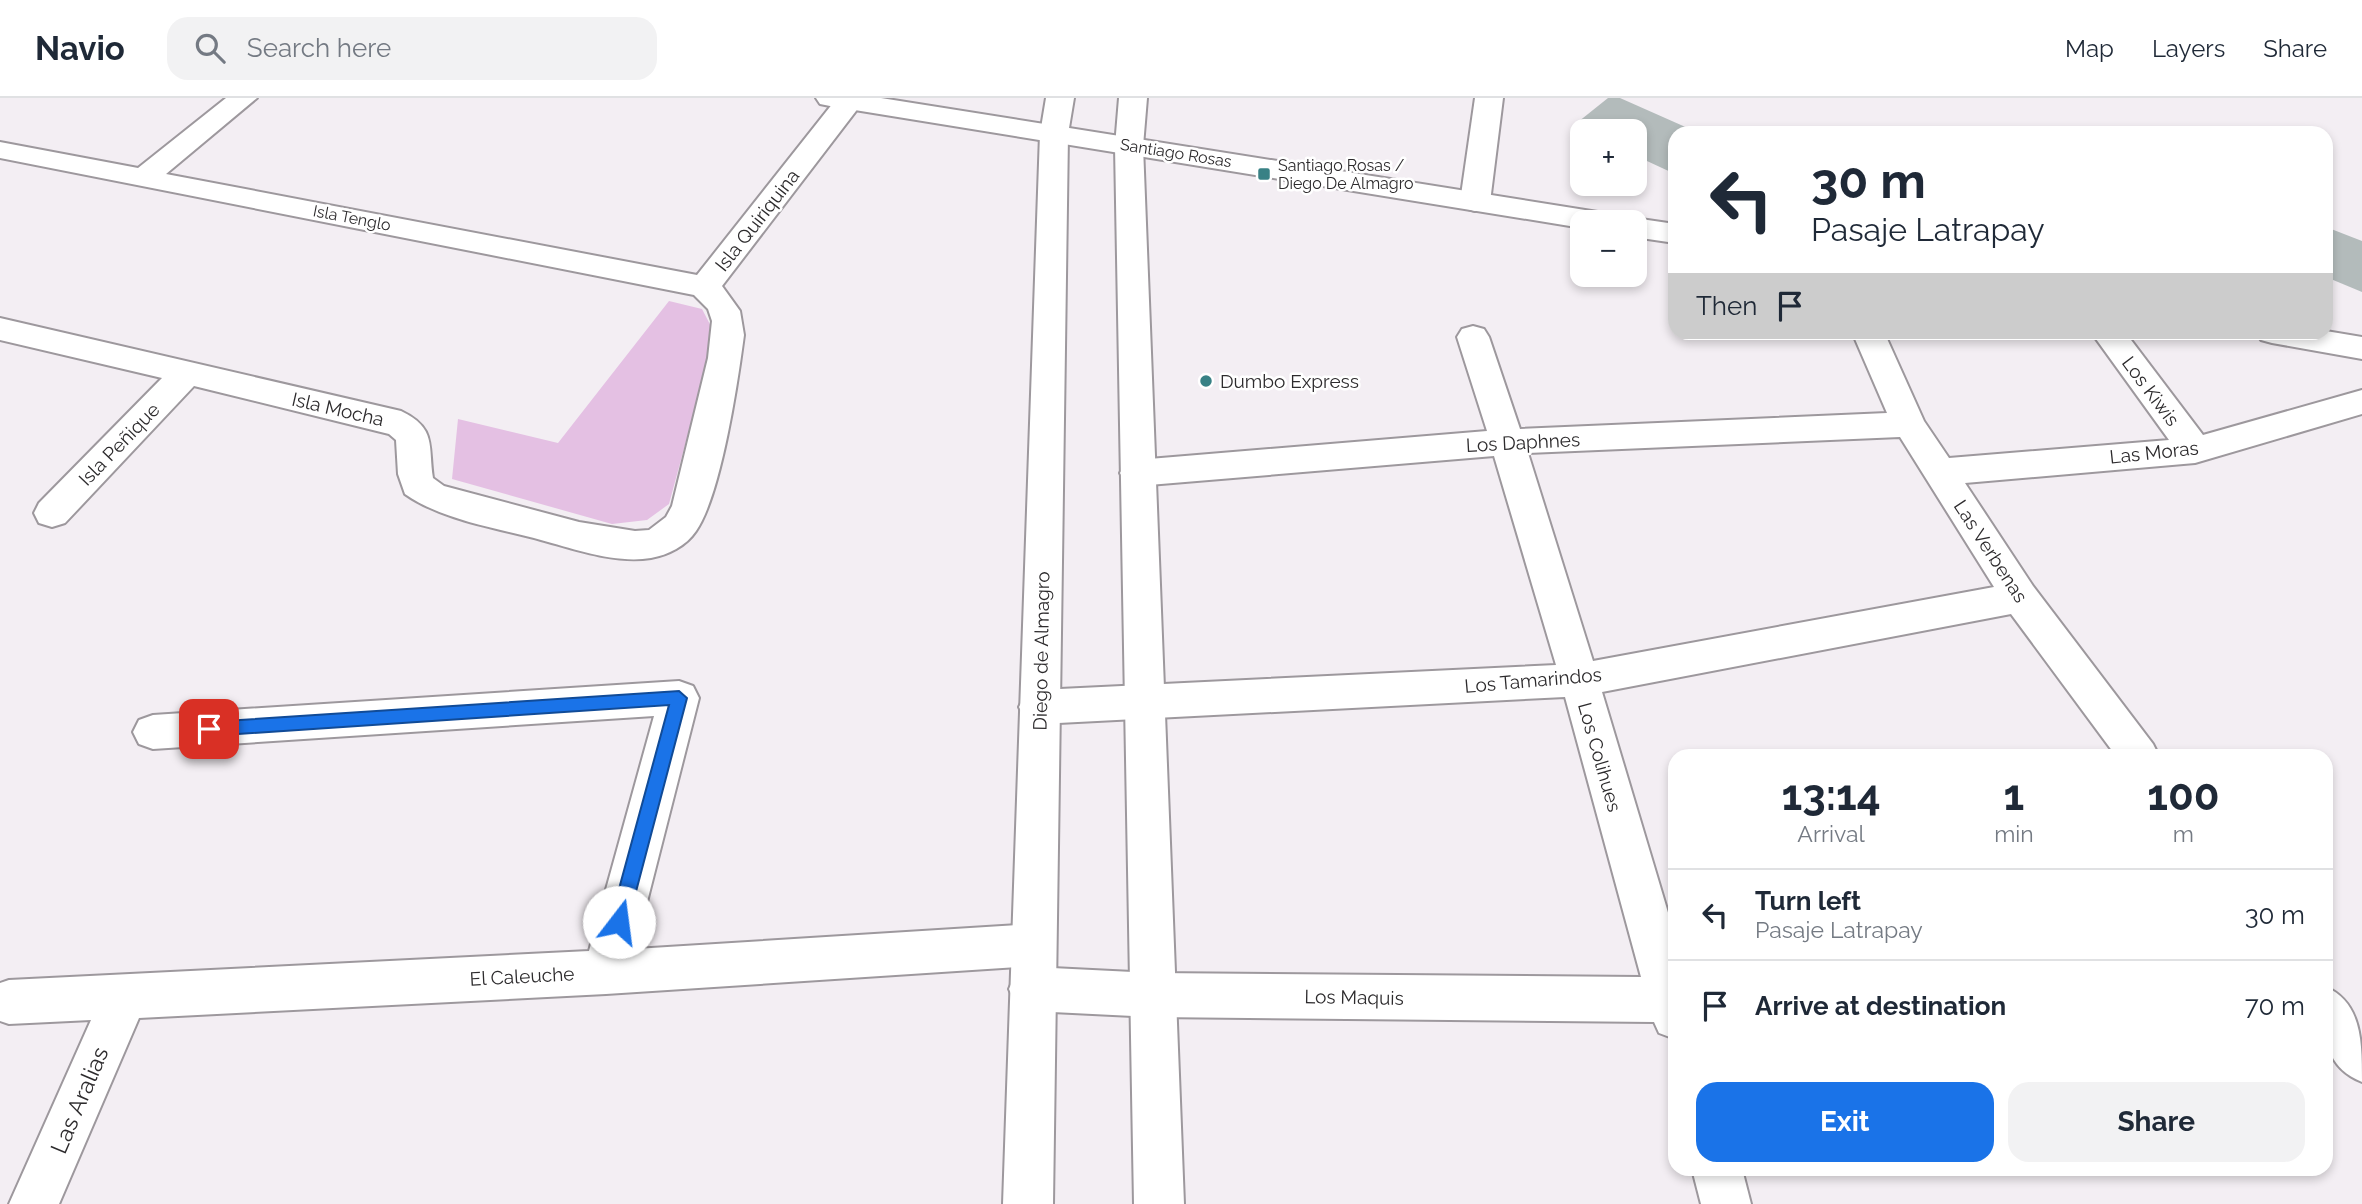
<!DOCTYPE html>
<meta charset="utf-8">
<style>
:root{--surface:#fff;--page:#f2f2f3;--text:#1f2937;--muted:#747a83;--line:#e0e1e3;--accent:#1a73e8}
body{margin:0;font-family:Raleway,sans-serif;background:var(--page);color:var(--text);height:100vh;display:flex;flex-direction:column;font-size:26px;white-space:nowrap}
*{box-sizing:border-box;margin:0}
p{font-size:23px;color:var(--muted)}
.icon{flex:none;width:38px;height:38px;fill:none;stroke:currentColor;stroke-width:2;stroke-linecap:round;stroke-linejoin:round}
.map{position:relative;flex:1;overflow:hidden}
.drawer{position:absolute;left:1668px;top:651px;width:665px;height:427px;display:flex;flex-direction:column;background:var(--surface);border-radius:21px;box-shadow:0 4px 10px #0003}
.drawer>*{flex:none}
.top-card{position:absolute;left:1668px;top:28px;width:665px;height:214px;border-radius:21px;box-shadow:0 4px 10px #0003;background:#fff;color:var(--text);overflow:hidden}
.fabs{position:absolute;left:1570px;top:21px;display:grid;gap:14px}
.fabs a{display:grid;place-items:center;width:77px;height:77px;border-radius:14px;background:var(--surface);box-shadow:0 4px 10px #0003;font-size:35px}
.pin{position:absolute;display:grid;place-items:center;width:60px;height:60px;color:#fff;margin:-30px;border-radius:14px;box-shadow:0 4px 10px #0006}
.me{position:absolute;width:77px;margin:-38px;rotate:15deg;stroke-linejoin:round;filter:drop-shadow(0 0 5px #0008)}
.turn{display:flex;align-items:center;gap:24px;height:147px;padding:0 28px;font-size:32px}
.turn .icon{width:91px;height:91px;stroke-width:2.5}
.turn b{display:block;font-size:49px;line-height:60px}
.then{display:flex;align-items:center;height:66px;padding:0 28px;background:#0003;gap:14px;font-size:26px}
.eta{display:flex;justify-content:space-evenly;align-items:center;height:119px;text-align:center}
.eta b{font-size:42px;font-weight:700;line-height:49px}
.cta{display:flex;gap:14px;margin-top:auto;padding:14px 28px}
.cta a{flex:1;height:80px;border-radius:21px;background:var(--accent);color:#fff;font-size:28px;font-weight:700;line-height:80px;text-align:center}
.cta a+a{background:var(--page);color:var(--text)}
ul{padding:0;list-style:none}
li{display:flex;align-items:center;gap:21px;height:91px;padding:0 28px;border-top:2px solid var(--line)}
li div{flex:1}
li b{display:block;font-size:26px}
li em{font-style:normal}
header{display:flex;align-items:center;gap:42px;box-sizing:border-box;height:98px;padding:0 35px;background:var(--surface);border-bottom:2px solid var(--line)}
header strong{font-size:33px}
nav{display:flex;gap:38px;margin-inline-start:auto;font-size:24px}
.search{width:490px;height:63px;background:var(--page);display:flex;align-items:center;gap:18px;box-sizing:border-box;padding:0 24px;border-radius:21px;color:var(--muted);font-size:26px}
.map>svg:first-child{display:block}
</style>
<header>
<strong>Navio</strong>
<div class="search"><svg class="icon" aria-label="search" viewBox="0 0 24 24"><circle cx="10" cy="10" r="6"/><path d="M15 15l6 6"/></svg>Search here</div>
<nav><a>Map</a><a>Layers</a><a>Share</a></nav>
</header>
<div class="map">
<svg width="2362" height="1106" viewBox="0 0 2362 1106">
<rect width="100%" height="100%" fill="#f3eef3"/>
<path fill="#e4c0e3" d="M669,203L702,211L715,236L669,406L647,422L612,426L452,381L458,321L558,345Z"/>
<g fill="#b3bbbb">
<path d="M1608,0H1620L1699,35H1675V76L1634,57V33H1583L1573,28Z"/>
<path d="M2326,129L2362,143V194L2326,179Z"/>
</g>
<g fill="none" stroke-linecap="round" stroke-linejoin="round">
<g stroke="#9d989d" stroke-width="4">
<g id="minor">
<path d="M226,0H257L166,76L697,177L837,0H861L863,3L859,9L722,188L740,213L744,237C738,283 721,397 696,433C686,448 668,457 651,460C616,466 574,451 541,442C497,430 442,422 405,396L398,376L396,342L389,336L194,288L65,425L52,429L39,425L34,415L39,405L162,280L0,242V220L401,313C437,330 428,348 433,380L444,388L579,424L635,433L649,432L666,419L672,408L708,260L712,223L708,211L694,197L0,60V44L138,70Z"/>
<path d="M1475,0H1503L1490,104L1485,110L1475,113L1465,110L1460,104Z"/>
<path d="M1473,228L1484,231L1489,239L1520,331L1887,315L1852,234H1884L1924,323L1949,360L2169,342L2091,234H2125L2203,337L2362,292V316L2195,365L1965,385L2033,488L2153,646L2159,658H2116L2011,516L1602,594L1675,838V941L1659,935L1654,924L1153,919L1032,913L1016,907L1009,891L1016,875L1032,869L1153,875L1641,879L1565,599L1039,626L1025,621L1019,609L1025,597L1039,592L1556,567L1494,358L1137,388L1125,384L1120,375L1125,366L1137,362L1487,333L1457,239L1462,231ZM1900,339L1994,489L1593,563L1528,355Z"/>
<path d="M679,583L693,588L699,600L635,851L1034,826L1050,832L1056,847L1050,862L1034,868L606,896L139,920L59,1106H9L91,922L9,926L0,923V885L9,882L589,853L654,618L153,651L139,646L133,634L139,622L153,617Z"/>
<path d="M2326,889C2362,905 2362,944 2362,984C2318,966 2326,929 2326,889Z"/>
<path d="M1692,1071H1742L1751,1106H1701Z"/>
</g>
</g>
<g stroke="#9d989d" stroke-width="4">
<g id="tertiary">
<path d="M816,0H881L1604,115L1614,117L1619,124H1582V130L830,8L820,6Z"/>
<path d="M1634,120L1675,126V145L1634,139V124H1622Z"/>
<path d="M2326,233L2362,239V261L2272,245L2261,242L2256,234Z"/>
</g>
</g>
<g stroke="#9d989d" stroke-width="4">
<g id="secondary">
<path d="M1046,0H1074L1068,36L1053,1106H1003L1040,36Z"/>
<path d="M1119,0H1147L1143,48L1184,1106H1134L1115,48Z"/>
</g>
</g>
<use href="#minor" fill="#fff" fill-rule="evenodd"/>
<use href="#tertiary" fill="#fff" fill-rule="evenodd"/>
<use href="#secondary" fill="#fff" fill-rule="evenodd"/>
</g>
<path fill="#1a73e8" stroke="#114b97" stroke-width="2" d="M679,593L687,600L628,824L625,830L619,833L613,830L610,824L669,607L209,638L200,631L209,624Z"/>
<g fill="#388185" stroke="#fff" stroke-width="2.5">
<rect x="1257" y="69" width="14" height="14" rx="3.5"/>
<circle cx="1206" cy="283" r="7"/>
</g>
<g text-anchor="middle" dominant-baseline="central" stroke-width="5" stroke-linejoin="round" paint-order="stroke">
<g font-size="16" fill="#2d2b2d" stroke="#fff">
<text transform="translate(1176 55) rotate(9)">Santiago Rosas</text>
<text transform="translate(352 120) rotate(11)">Isla Tenglo</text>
</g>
<g font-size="16" fill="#2d2b2d" stroke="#fff" text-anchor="start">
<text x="1278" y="67">Santiago Rosas /<tspan x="1278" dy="18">Diego De Almagro</tspan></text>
</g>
<g font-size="19" fill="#2d2b2d" stroke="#fff">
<text transform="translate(757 122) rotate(-52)">Isla Quiriquina</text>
<text transform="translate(2151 293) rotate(53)">Los Kiwis</text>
<text transform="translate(338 311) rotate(13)">Isla Mocha</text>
<text transform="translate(1523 344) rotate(-3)">Los Daphnes</text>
<text transform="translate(119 346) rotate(-46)">Isla Peñique</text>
<text transform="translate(2154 354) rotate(-6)">Las Moras</text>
<text transform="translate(1991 453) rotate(57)">Las Verbenas</text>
<text transform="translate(1041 553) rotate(-89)">Diego de Almagro</text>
<text transform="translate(1533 582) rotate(-5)">Los Tamarindos</text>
<text transform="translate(1600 659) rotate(74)">Los Colihues</text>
<text transform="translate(522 878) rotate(-3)">El Caleuche</text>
<text transform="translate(1354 899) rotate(1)">Los Maquis</text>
</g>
<g font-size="19" fill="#2d2b2d" stroke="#fff" text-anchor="start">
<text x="1220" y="283">Dumbo Express</text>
</g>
<g font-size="23" fill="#2d2b2d" stroke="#fff">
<text transform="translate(79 1002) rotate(-67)">Las Aralias</text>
</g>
</g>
</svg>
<div class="fabs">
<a>+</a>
<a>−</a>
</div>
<div class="pin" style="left:209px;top:631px;background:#d93025"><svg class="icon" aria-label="arrive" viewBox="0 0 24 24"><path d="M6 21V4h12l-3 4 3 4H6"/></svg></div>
<svg class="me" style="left:619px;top:824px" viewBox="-20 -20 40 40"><circle r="19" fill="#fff"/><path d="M0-13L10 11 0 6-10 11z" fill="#1a73e8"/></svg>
<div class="top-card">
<div class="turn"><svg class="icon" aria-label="left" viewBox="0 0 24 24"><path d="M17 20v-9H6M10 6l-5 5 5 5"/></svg><div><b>30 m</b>Pasaje Latrapay</div></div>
<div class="then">Then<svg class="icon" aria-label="arrive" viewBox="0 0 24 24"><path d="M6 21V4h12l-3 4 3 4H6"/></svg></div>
</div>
<section class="drawer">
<div class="eta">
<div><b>13:14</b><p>Arrival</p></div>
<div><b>1</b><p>min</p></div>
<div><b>100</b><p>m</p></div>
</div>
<ul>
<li><svg class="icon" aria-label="left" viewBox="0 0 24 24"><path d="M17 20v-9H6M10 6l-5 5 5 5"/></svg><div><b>Turn left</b><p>Pasaje Latrapay</p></div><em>30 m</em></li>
<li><svg class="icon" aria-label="arrive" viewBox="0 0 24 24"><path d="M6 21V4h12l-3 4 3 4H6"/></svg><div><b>Arrive at destination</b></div><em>70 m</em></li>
</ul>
<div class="cta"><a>Exit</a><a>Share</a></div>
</section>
</div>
